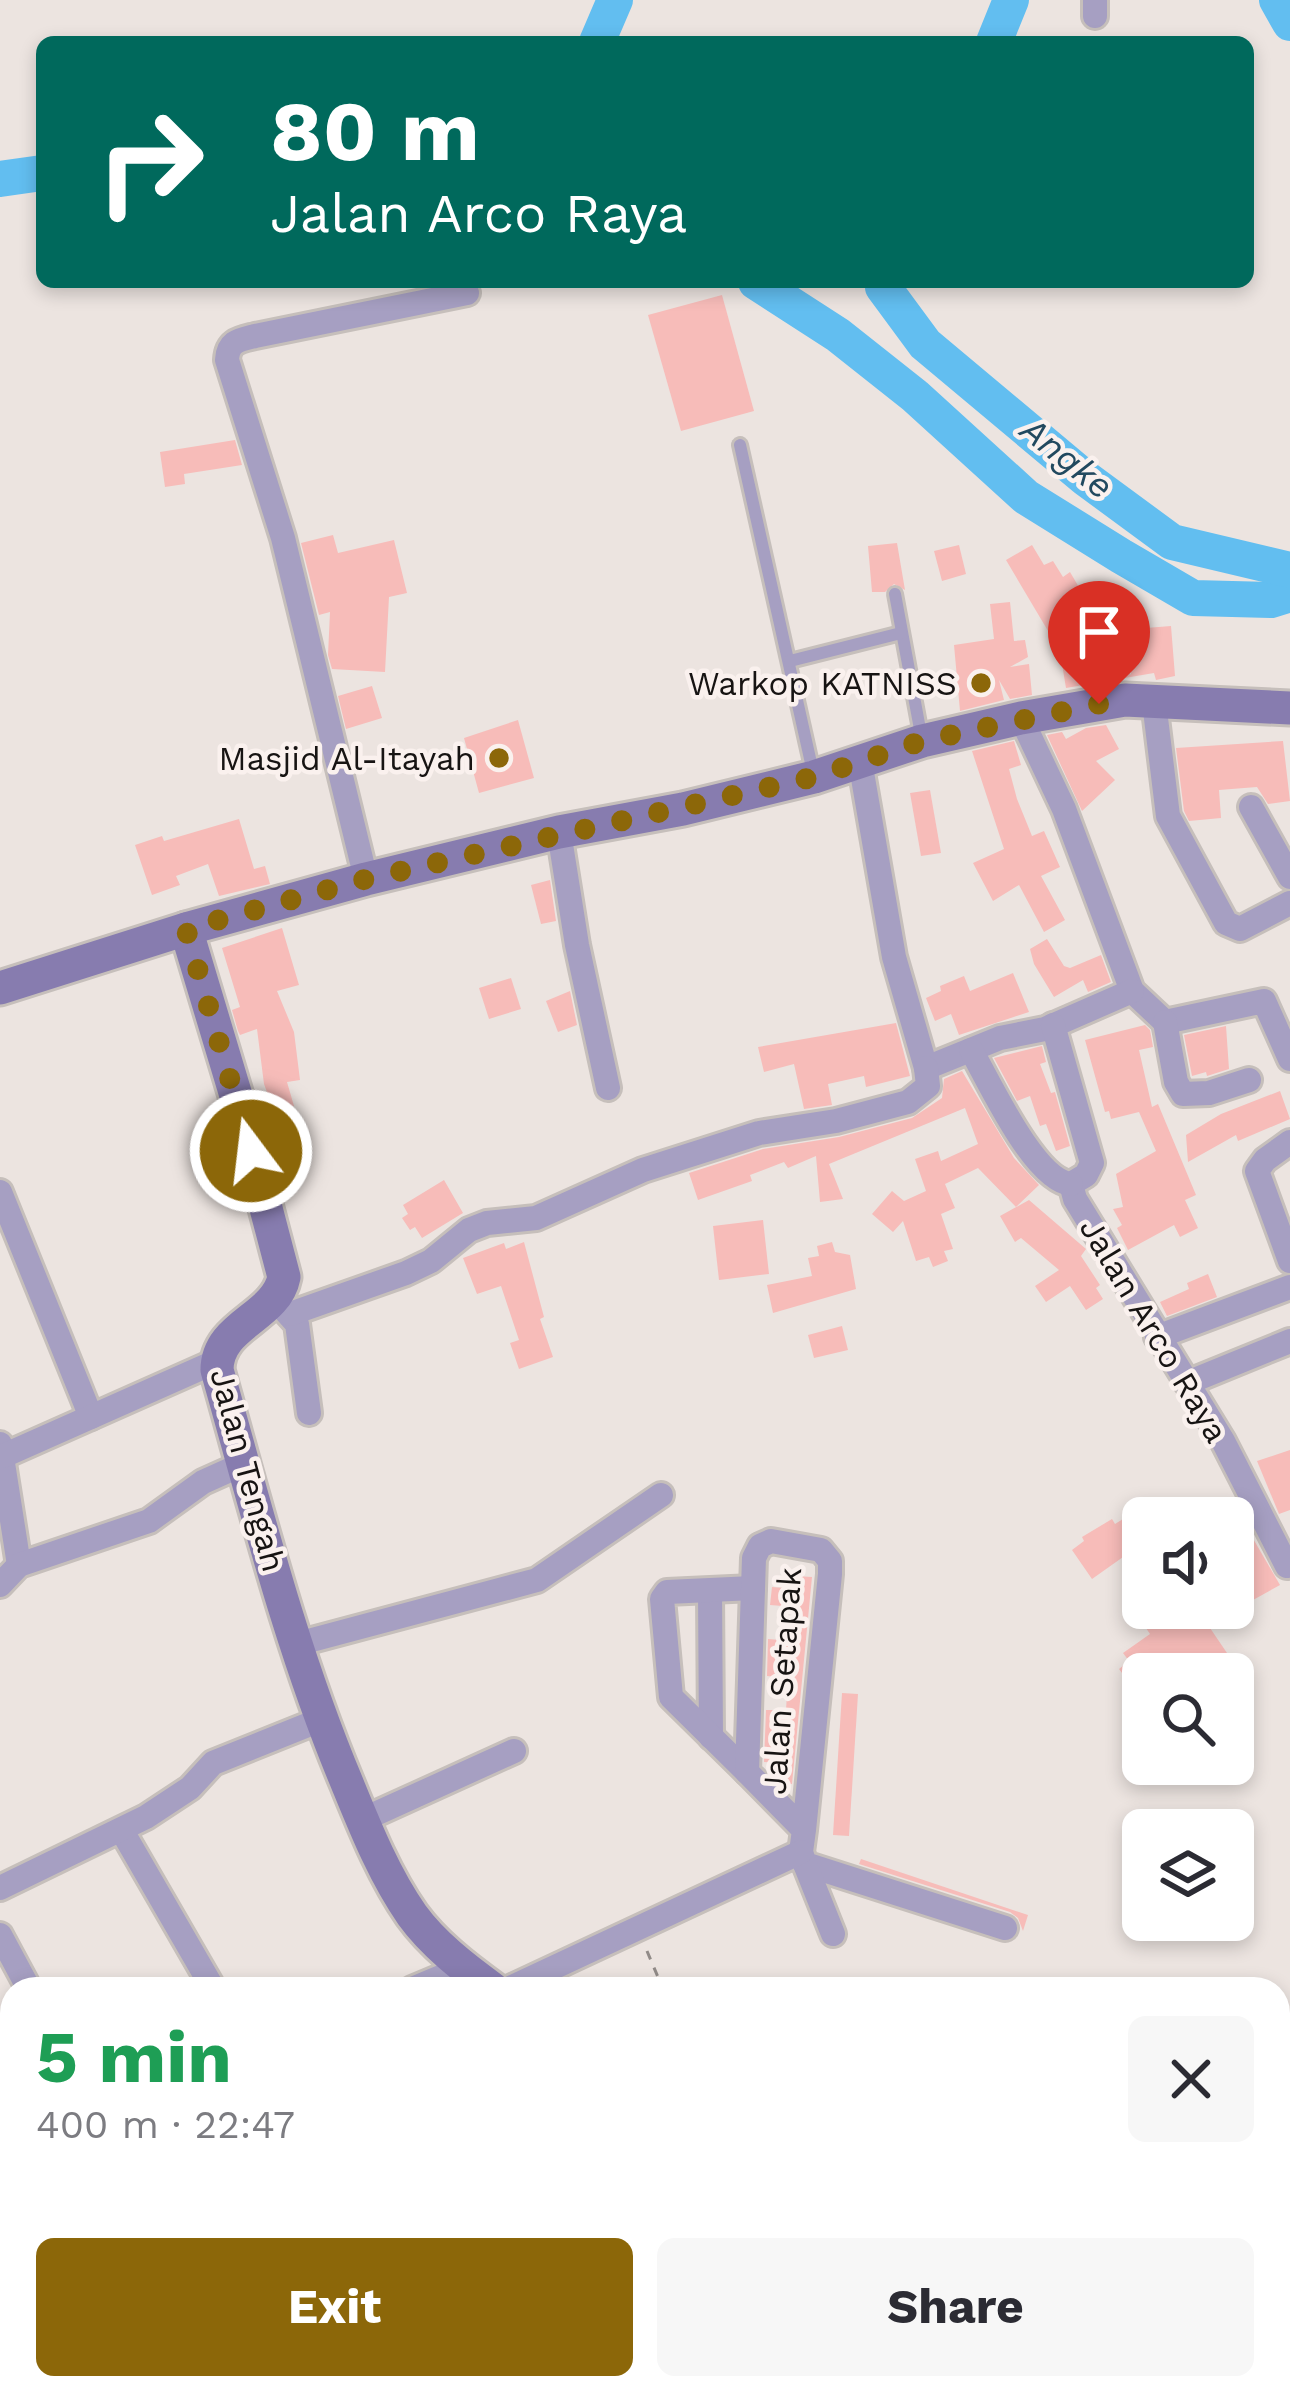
<!DOCTYPE html>
<meta charset="utf-8">
<style>
:root{--surface:#fff;--page:#f7f7f7;--text:#2b2b33;--muted:#7c7c81;--accent:#8c6709}
body{margin:0;font-family:"Work Sans",sans-serif;background:var(--page);color:var(--text);height:100vh;display:flex;flex-direction:column;font-size:45px;white-space:nowrap}
*{box-sizing:border-box;margin:0}
p{font-size:39px;color:var(--muted)}
.icon{flex:none;width:66px;height:66px;fill:none;stroke:currentColor;stroke-width:2;stroke-linecap:round;stroke-linejoin:round}
.map{position:relative;flex:1;overflow:hidden}
.drawer{position:absolute;left:0px;top:1977px;width:1290px;height:423px;display:flex;flex-direction:column;background:var(--surface);border-radius:36px 36px 0 0;box-shadow:0 6px 18px #0003}
.drawer>*{flex:none}
.banner{position:absolute;left:36px;top:36px;width:1218px;height:252px;border-radius:18px;box-shadow:0 6px 18px #0003;background:#00695c;color:#fff;overflow:hidden}
.tools{position:absolute;left:1122px;top:1497px;display:grid;gap:24px}
.tools a{display:grid;place-items:center;width:132px;height:132px;border-radius:18px;background:var(--surface);box-shadow:0 6px 18px #0003;font-size:60px}
.pin{position:absolute;display:grid;place-items:center;width:102px;height:102px;color:#fff;margin:-123px -51px;border-radius:50% 50% 50% 0;rotate:-45deg;box-shadow:0 0 12px #0007}
.pin .icon{rotate:45deg}
.me{position:absolute;width:132px;margin:-66px;rotate:345deg;stroke-linejoin:round;filter:drop-shadow(0 0 9px #0008)}
.turn{display:flex;align-items:center;gap:42px;height:252px;padding:0 36px;font-size:54px}
.turn .icon{width:156px;height:156px;stroke-width:2.5}
.turn b{display:block;font-size:84px;line-height:102px}
.round{display:grid;place-items:center;flex:none;width:126px;height:126px;border-radius:18px;background:var(--page)}
.head{display:flex;align-items:center;justify-content:space-between;height:204px;padding:0 36px}
h1{font-size:72px;font-weight:700;line-height:90px;color:#1e9e55}
.cta{display:flex;gap:24px;margin-top:auto;padding:24px 36px}
.cta a{flex:1;height:138px;border-radius:18px;background:var(--accent);color:#fff;font-size:48px;font-weight:700;line-height:138px;text-align:center}
.cta a+a{background:var(--page);color:var(--text)}
.map>svg:first-child{display:block}
</style>
<div class="map">
<svg width="1290" height="2399" viewBox="0 0 1290 2399">
<rect width="100%" height="100%" fill="#ece4e0"/>
<g fill="none" stroke-linecap="round" stroke-linejoin="round">
<g stroke="#62bef0" stroke-width="36">
<path d="M1277,0L1290,23"/>
<path d="M597,42L615,0"/>
<path d="M994,42L1011,0"/>
<path d="M0,179L42,173"/>
<path d="M756,282L838,335L915,396L1026,497L1121,556L1193,598L1271,600L1290,594"/>
<path d="M884,282L883,287L925,344L1085,478L1172,542L1290,570"/>
</g>
</g>
<g fill="#f7bcb9">
<path d="M722,295L754,411L681,431L648,315Z"/>
<path d="M235,440L242,465L184,474L185,484L165,487L160,452Z"/>
<path d="M333,535L338,553L394,540L407,593L389,597L385,672L332,669L328,655L330,612L319,615L301,543Z"/>
<path d="M897,543L905,590L894,584L885,592H872L868,546Z"/>
<path d="M959,545L966,574L942,581L934,551Z"/>
<path d="M1032,545L1044,565L1053,561L1063,577L1070,572L1096,616L1054,641L1006,560Z"/>
<path d="M1010,602L1014,641L1025,640L1028,657L1010,667L1029,664L1032,695L1010,699L999,680L1004,700L960,711L954,645L994,639L990,604Z"/>
<path d="M1145,621L1146,628L1171,626L1175,676L1156,680L1154,673L1066,688L1061,658L1115,649L1131,675L1126,623Z"/>
<path d="M372,686L382,718L346,729L338,696Z"/>
<path d="M518,720L534,778L479,793L464,738Z"/>
<path d="M1106,725L1119,749L1096,761L1115,780L1082,811L1047,735L1062,732L1066,739L1086,728Z"/>
<path d="M1014,741L1021,765L1009,769L1017,799L1032,836L1044,831L1060,867L1041,876L1065,920L1044,932L1019,885L993,901L973,863L1004,849L972,751Z"/>
<path d="M1283,741L1290,801L1268,804L1257,787L1219,790L1221,818L1189,821L1184,811L1176,748Z"/>
<path d="M930,790L941,853L921,856L910,793Z"/>
<path d="M239,819L254,869L265,866L270,884L219,896L208,864L176,876L180,885L152,895L135,845L162,836L164,841Z"/>
<path d="M550,880L556,921L541,924L531,885Z"/>
<path d="M282,928L299,985L277,991L294,1032L300,1080L287,1082L294,1106L274,1111L264,1084L257,1029L240,1035L238,1031L232,1010L240,1007L222,948Z"/>
<path d="M1047,939L1064,966L1070,968L1101,955L1111,982L1088,992L1083,980L1054,997L1034,964L1030,949Z"/>
<path d="M1013,973L1029,1012L959,1035L951,1014L935,1021L926,998L941,991L940,986L964,976L970,991Z"/>
<path d="M511,978L521,1009L489,1019L479,988Z"/>
<path d="M570,991L577,1025L558,1032L546,1001Z"/>
<path d="M896,1023L910,1076L866,1087L864,1076L828,1084L832,1105L804,1109L794,1064L764,1072L758,1047Z"/>
<path d="M1145,1025L1150,1030L1153,1047L1139,1050L1152,1107L1158,1104L1196,1195L1185,1200L1198,1228L1180,1237L1174,1225L1128,1250L1117,1228L1122,1225L1113,1209L1123,1207L1116,1174L1156,1151L1139,1112L1111,1119L1109,1111L1105,1112L1085,1040Z"/>
<path d="M1226,1026L1229,1069L1207,1076L1206,1072L1192,1076L1184,1035Z"/>
<path d="M1042,1046L1046,1062L1040,1064L1051,1093L1055,1092L1070,1146L1056,1151L1046,1124L1040,1126L1030,1096L1017,1101L994,1058Z"/>
<path d="M962,1071L1014,1158L1039,1185L1016,1207L978,1168L945,1184L955,1208L941,1214L953,1249L944,1251L948,1261L933,1267L929,1257L916,1261L903,1221L893,1232L872,1214L892,1191L904,1201L926,1191L915,1159L938,1151L941,1161L978,1144L965,1108L829,1164L843,1199L820,1202L816,1156L788,1168L784,1162L750,1175L752,1181L698,1200L689,1173L763,1149L839,1137L912,1118L942,1098L944,1079Z"/>
<path d="M1280,1091L1290,1119L1238,1141L1236,1135L1188,1162L1186,1135L1221,1114Z"/>
<path d="M444,1180L463,1213L422,1238L415,1227L410,1230L402,1218L408,1214L403,1205Z"/>
<path d="M1029,1200L1086,1249L1081,1256L1100,1285L1096,1288L1103,1299L1086,1310L1070,1286L1046,1302L1035,1286L1059,1270L1021,1238L1015,1242L1000,1216Z"/>
<path d="M763,1220L769,1274L719,1280L713,1226Z"/>
<path d="M524,1242L544,1317L540,1319L553,1357L519,1369L510,1343L519,1340L501,1286L477,1294L463,1258L504,1243L506,1249Z"/>
<path d="M832,1242L835,1252L850,1255L856,1289L773,1313L767,1285L812,1276L808,1258L819,1256L817,1246Z"/>
<path d="M1208,1274L1217,1297L1167,1316L1160,1302L1189,1289L1187,1283Z"/>
<path d="M842,1326L848,1350L814,1358L808,1335Z"/>
<path d="M1290,1450V1510L1279,1514L1257,1461Z"/>
<path d="M1112,1519L1115,1524L1123,1519L1140,1545L1092,1579L1072,1550L1084,1541L1082,1537Z"/>
<path d="M1248,1530L1280,1585L1208,1625L1227,1653L1207,1666L1213,1674H1177L1168,1661L1131,1685L1119,1669L1129,1661L1123,1653L1150,1634L1146,1628L1183,1608H1233V1539Z"/>
<path d="M796,1576L812,1577L792,1784L782,1783L783,1763L764,1762L766,1710H786L788,1678L767,1676L768,1639L793,1641L795,1607L770,1605L772,1587L796,1589Z"/>
<path d="M842,1693L858,1694L849,1836L833,1835Z"/>
<path d="M861,1859L1028,1915L1023,1931L1018,1918L1010,1912L859,1864Z"/>
</g>
<g fill="none" stroke-linecap="round" stroke-linejoin="round">
<g stroke="#c6bfbb" stroke-width="18">
<g id="lane">
<path d="M740,445L813,772"/>
<path d="M895,594L922,740"/>
<path d="M790,661L901,633"/>
</g>
</g>
<g stroke="#c6bfbb" stroke-width="30">
<g id="street">
<path d="M1095,16V0"/>
<path d="M1154,702L1168,816L1226,923L1240,929L1290,903"/>
<path d="M1021,718L1064,809L1132,991L1165,1022L1264,1001L1290,1059"/>
<path d="M860,761L894,957L926,1068L1000,1038L1045,1029L1132,991"/>
<path d="M1251,807L1290,877"/>
<path d="M559,832L577,945L608,1088"/>
<path d="M366,879L283,538L227,360C228,341 239,340 255,336L467,293"/>
<path d="M1165,1022L1176,1082L1183,1094L1209,1093L1249,1080"/>
<path d="M1053,1025L1092,1163L1086,1175L1071,1184L1075,1199L1223,1441L1287,1566"/>
<path d="M971,1050C990,1083 1034,1180 1071,1184"/>
<path d="M1290,1142L1265,1160L1257,1171L1290,1261"/>
<path d="M0,1192L91,1417"/>
<path d="M279,1304L297,1324L309,1413"/>
<path d="M290,1314L406,1273L431,1261L469,1230L487,1223L536,1218L643,1170L759,1133L836,1121L908,1102L928,1086L926,1068"/>
<path d="M1157,1337L1290,1287"/>
<path d="M1187,1383L1290,1341"/>
<path d="M0,1444L19,1565"/>
<path d="M3,1456L217,1361"/>
<path d="M0,1585L19,1565L149,1521L203,1482L243,1464"/>
<path d="M710,1591L711,1737"/>
<path d="M297,1644L537,1580L661,1495"/>
<path d="M747,1772L671,1697L662,1599L667,1592L753,1588"/>
<path d="M362,1820L514,1751"/>
<path d="M804,1830L747,1772L754,1558L760,1546L771,1541L821,1550L830,1561V1574L804,1830L801,1852L805,1864L1005,1928"/>
<path d="M122,1831L211,1985"/>
<path d="M805,1864L833,1934"/>
<path d="M0,1888L146,1817L190,1788L213,1763L320,1720"/>
<path d="M0,1935L29,1989"/>
<path d="M412,1989L462,1968"/>
<path d="M508,1989L801,1852"/>
<path d="M0,2066L12,2060"/>
<path d="M0,2119L12,2142"/>
<path d="M1278,2169L1290,2163"/>
<path d="M0,2200L12,2195"/>
<path d="M0,2324L12,2327"/>
<path d="M19,2388L28,2399"/>
<path d="M66,2388L73,2399"/>
<path d="M426,2388L429,2399"/>
<path d="M1153,2388L1155,2399"/>
<path d="M283,2399L308,2388"/>
</g>
</g>
<g stroke="#c6bfbb" stroke-width="39">
<g id="secondary">
<path d="M186,929L240,1109L284,1277C276,1318 217,1324 217,1370C256,1508 291,1650 347,1783C365,1827 384,1875 412,1915C433,1944 464,1968 493,1989"/>
<path d="M0,988L186,929L366,879L559,832L683,809L814,777L922,741L1021,718L1125,700L1290,708"/>
<path d="M681,2388L685,2399"/>
</g>
</g>
<path stroke="#918b88" stroke-width="3" stroke-dasharray="9 9" stroke-linecap="butt" d="M647,1951L663,1989"/>
<use href="#lane" stroke="#a69fc2" stroke-width="12"/>
<use href="#street" stroke="#a69fc2" stroke-width="24"/>
<use href="#secondary" stroke="#877caf" stroke-width="33"/>
</g>
<g fill="none" stroke-linecap="round" stroke-linejoin="round">
<path stroke="#8c6709" stroke-width="21" stroke-dasharray="0 37.8" d="M251,1151L186,929L366,879L814,777L922,741L1099,704"/>
</g>
<g fill="#8c6709" stroke="#faf1ee" stroke-width="4.5">
<circle cx="981" cy="683" r="12"/>
<circle cx="499" cy="758" r="12"/>
</g>
<g text-anchor="middle" dominant-baseline="central" stroke-width="9" stroke-linejoin="round" paint-order="stroke">
<g font-size="33" fill="#171413" stroke="#faf1ee" text-anchor="end">
<text x="957" y="683">Warkop KATNISS</text>
<text x="475" y="758">Masjid Al-Itayah</text>
</g>
<g font-size="33" fill="#171413" stroke="#faf1ee">
<text transform="translate(1154 1330) rotate(59)">Jalan Arco Raya</text>
<text transform="translate(248 1470) rotate(75)">Jalan Tengah</text>
<text transform="translate(782 1681) rotate(-86)">Jalan Setapak</text>
</g>
<g font-size="36" font-style="italic" fill="#22495f" stroke="#faf1ee">
<text transform="translate(1067 458) rotate(39)">Angke</text>
</g>
</g>
</svg>
<div class="tools">
<a><svg class="icon" aria-label="sound" viewBox="0 0 24 24"><path d="M4 9h4l5-4v14l-5-4H4zM17 9q2 3 0 6"/></svg></a>
<a><svg class="icon" aria-label="search" viewBox="0 0 24 24"><circle cx="10" cy="10" r="6"/><path d="M15 15l6 6"/></svg></a>
<a><svg class="icon" aria-label="layers" viewBox="0 0 24 24"><path d="M12 4l9 5-9 5-9-5zM3 14l9 5 9-5"/></svg></a>
</div>
<div class="pin" style="left:1099px;top:704px;background:#d93025"><svg class="icon" aria-label="arrive" viewBox="0 0 24 24"><path d="M6 21V4h12l-3 4 3 4H6"/></svg></div>
<svg class="me" style="left:251px;top:1151px" viewBox="-20 -20 40 40"><circle r="17" fill="#8c6709" stroke="#fff" stroke-width="3"/><path d="M0-11L8 9 0 5-8 9z" fill="#fff"/></svg>
<div class="banner">
<div class="turn"><svg class="icon" aria-label="right" viewBox="0 0 24 24"><path d="M7 20v-9h11M14 6l5 5-5 5"/></svg><div><b>80 m</b>Jalan Arco Raya</div></div>
</div>
<section class="drawer">
<div class="head"><div><h1>5 min</h1><p>400 m · 22:47</p></div><a class="round"><svg class="icon" aria-label="close" viewBox="0 0 24 24"><path d="M6 6l12 12M18 6L6 18"/></svg></a></div>
<div class="cta"><a>Exit</a><a>Share</a></div>
</section>
</div>
